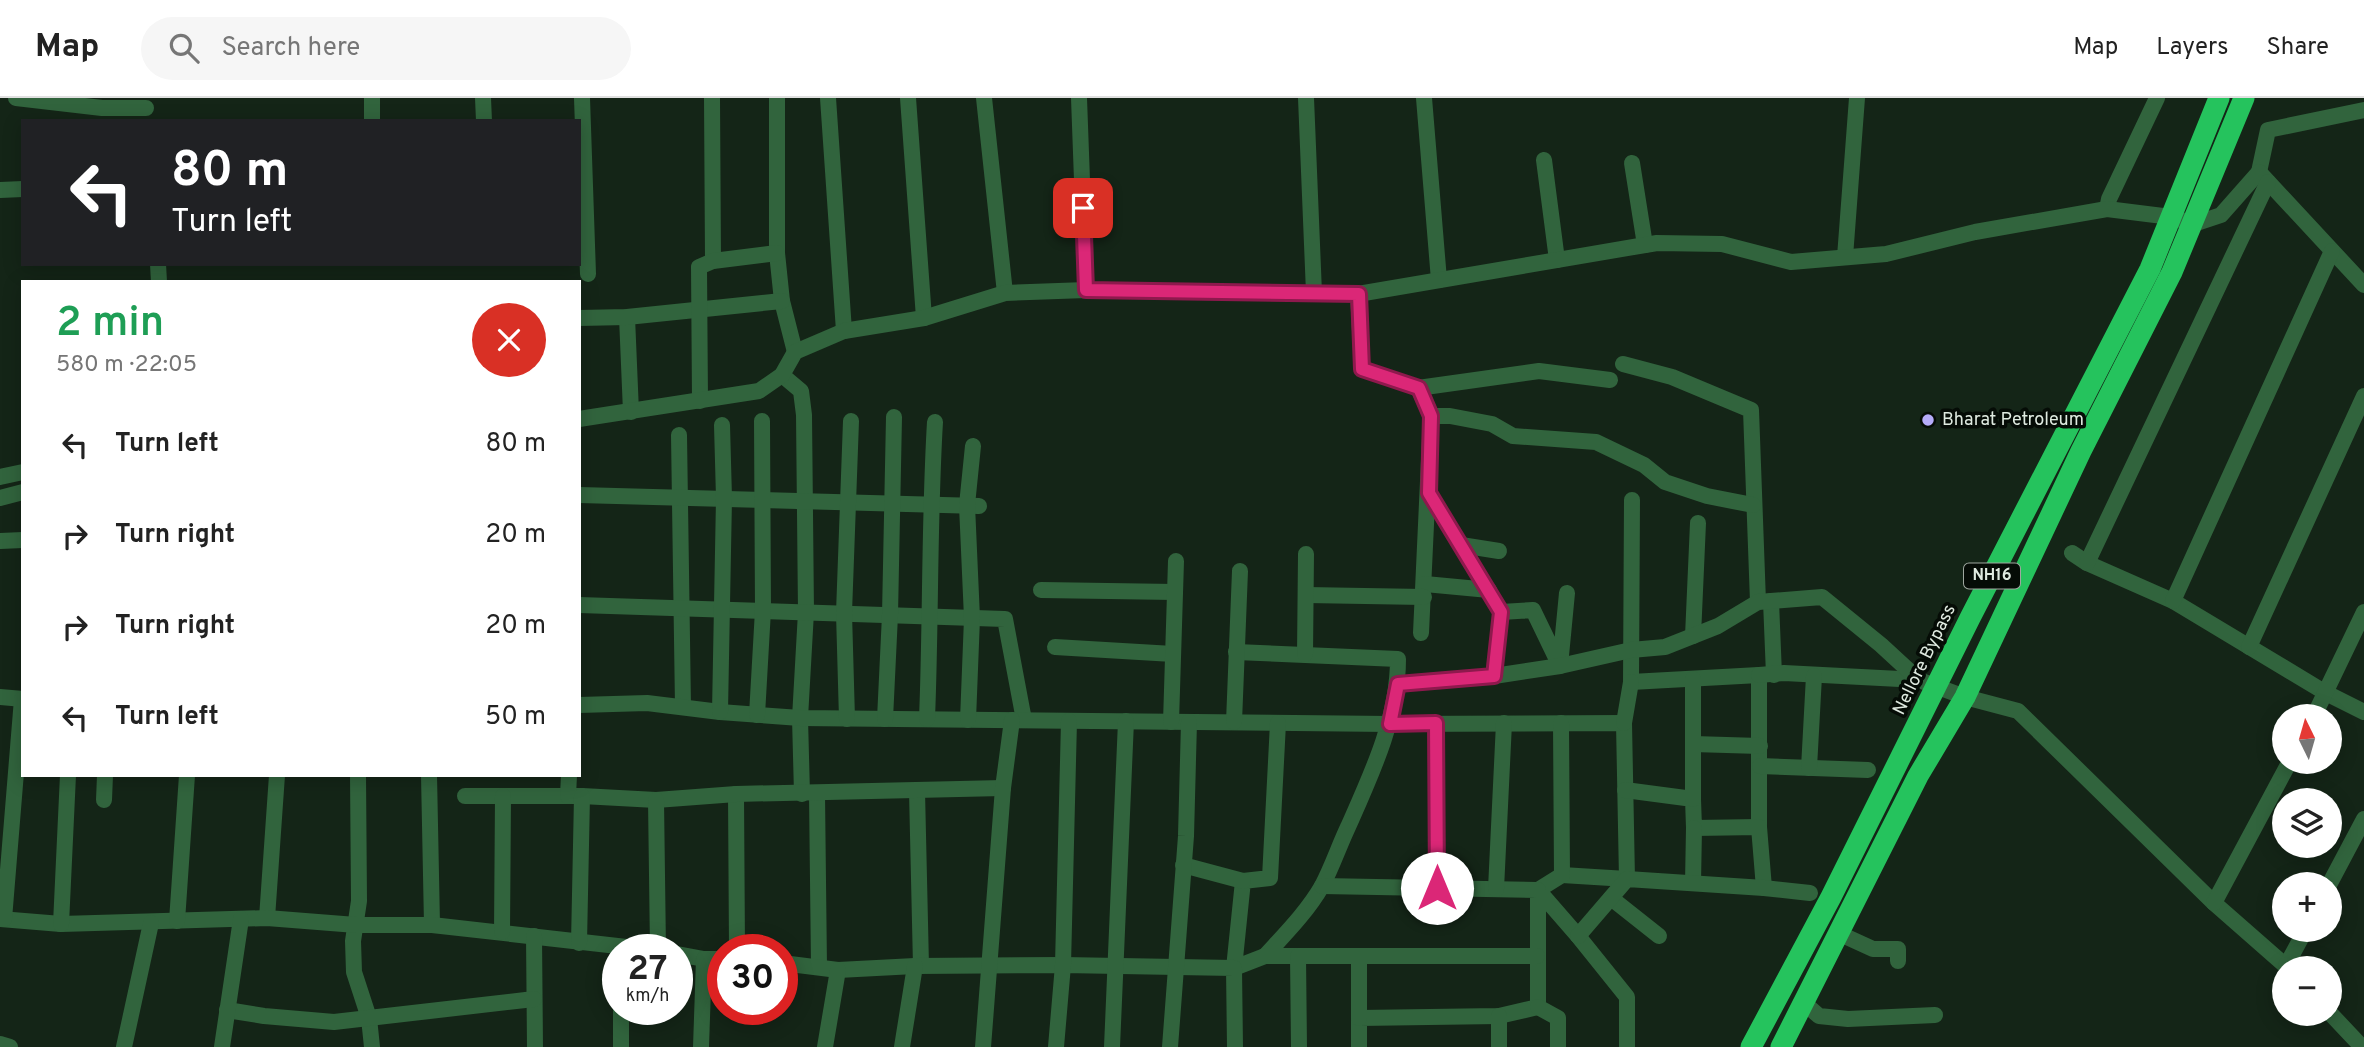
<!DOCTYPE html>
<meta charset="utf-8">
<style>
:root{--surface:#fff;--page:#f6f6f6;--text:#222;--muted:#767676;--line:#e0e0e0}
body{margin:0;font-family:Overpass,sans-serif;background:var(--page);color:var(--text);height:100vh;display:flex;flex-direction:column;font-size:26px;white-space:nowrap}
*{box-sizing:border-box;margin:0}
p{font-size:23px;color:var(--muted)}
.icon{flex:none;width:38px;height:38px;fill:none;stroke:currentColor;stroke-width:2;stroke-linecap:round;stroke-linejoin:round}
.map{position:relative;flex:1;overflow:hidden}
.sheet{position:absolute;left:21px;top:182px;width:560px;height:497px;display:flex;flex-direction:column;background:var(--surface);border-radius:0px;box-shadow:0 4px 18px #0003}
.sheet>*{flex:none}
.banner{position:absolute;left:21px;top:21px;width:560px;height:147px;border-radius:0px;box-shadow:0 4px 18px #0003;background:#202124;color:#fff;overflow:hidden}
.needle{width:46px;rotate:355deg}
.buttons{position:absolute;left:2272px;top:606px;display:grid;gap:14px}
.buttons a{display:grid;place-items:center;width:70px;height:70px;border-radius:50%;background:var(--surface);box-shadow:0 4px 18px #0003;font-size:35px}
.speed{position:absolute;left:602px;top:836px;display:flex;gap:14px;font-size:35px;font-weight:700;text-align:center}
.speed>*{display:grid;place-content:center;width:91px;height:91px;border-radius:50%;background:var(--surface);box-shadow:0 4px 18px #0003;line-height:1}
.speed small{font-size:18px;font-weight:400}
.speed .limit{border:10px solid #d22;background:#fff;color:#111}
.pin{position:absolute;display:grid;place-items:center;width:60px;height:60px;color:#fff;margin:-30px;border-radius:14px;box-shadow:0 4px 10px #0006}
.me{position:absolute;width:77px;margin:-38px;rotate:0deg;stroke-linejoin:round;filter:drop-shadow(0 0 5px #0008)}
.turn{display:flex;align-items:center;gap:24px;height:147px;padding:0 35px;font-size:32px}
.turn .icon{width:91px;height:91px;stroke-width:2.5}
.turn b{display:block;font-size:49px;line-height:60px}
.round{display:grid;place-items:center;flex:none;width:74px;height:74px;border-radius:37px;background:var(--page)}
.overview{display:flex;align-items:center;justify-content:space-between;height:119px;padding:0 35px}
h1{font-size:42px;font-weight:600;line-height:52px;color:#1e9e55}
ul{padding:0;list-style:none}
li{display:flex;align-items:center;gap:21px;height:91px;padding:0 35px}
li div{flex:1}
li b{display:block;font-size:26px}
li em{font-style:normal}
header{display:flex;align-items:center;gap:42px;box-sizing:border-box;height:98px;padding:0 35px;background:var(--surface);border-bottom:2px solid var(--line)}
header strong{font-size:33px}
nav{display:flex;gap:38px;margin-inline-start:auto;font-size:24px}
.search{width:490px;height:63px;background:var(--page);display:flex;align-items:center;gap:18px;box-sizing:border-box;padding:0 24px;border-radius:38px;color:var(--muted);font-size:26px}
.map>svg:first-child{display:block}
</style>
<header>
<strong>Map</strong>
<div class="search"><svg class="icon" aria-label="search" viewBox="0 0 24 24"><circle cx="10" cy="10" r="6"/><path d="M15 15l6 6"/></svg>Search here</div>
<nav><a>Map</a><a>Layers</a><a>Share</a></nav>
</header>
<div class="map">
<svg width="2364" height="949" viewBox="0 0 2364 949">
<rect width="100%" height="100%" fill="#142517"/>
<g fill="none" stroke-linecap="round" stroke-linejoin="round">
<g stroke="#31643d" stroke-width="16">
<path d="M16,0L102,10H146"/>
<path d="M372,0V23"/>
<path d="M483,0L484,23"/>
<path d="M582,0L588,176"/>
<path d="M712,0L713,163"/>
<path d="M777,0V155L782,203L795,254"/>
<path d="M828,0L844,233"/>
<path d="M908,0L924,220"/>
<path d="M984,0L1005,195"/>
<path d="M1079,0L1086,192"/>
<path d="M1306,0L1314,195"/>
<path d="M1424,0L1439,182"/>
<path d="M1544,62L1557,162"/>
<path d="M1632,65L1645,147"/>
<path d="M2259,74L2268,32L2364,12"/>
<path d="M0,92L23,91"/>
<path d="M2107,111L2109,101L2157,0"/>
<path d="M1845,159L1857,0"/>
<path d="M158,166L159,184"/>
<path d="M1358,196L1362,271L1418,290L1539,273L1610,282"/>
<path d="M627,219L631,314"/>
<path d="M579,220L627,219L782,203"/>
<path d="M1623,266L1672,279L1751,312L1758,504"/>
<path d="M782,277L801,293L804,317L806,514L800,620L802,696"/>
<path d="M1418,290L1431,318L1421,535"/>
<path d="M700,303L699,169L713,163L777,155"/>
<path d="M1431,318H1450L1492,326L1513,338L1596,344L1644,367L1665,384L1707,398L1753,407"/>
<path d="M579,321L759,293L782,277L795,254L844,233L924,220L1005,195L1086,192L1358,196L1657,145L1722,146L1791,164L1886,156L1975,134L2107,111L2171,119L2194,126L2221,117L2259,74L2364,187"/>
<path d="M679,337L683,609"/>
<path d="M0,379L23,374"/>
<path d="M1429,395L1501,514L1494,578"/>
<path d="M579,397L979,408"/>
<path d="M0,400L23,394"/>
<path d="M1632,402L1631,584L1759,577V729"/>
<path d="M0,443L23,442"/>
<path d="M1461,447L1499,453"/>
<path d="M2072,455L2087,465L2173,503L2326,595L2364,614"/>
<path d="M2087,465L2268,84"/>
<path d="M1425,486L1489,492"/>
<path d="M1041,492L1175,494"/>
<path d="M1306,497L1424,499"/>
<path d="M1771,503L1774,577"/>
<path d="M2173,503L2332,153"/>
<path d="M579,507L1005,521L1024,622"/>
<path d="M1501,514L1533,512L1560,568L1567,495"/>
<path d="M1693,538L1698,425"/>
<path d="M1055,549L1173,556"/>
<path d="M2249,549L2364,298"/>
<path d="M1236,554L1398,561C1398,620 1372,675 1348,729C1339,748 1332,769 1322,788C1307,814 1285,836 1265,858"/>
<path d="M1305,556L1306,456"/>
<path d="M1759,577L1784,575L1919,582L1965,599L2018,613L2214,805L2288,870"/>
<path d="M1398,586L1494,578L1560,568L1631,552L1665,549L1718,528L1758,504L1822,499L1881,547L1919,582"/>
<path d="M0,599L23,601"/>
<path d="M579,607L647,605L720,614L800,620L1390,626L1624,625L1627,781L1562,777"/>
<path d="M720,614L724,400L722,327"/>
<path d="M757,617L763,512L762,323"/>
<path d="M2314,618L2364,514"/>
<path d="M847,621L844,515L851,323"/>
<path d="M885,621L890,517L894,319"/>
<path d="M927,621C931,522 929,423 935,324"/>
<path d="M968,622L972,520L967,407L973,348"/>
<path d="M1171,624L1176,463"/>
<path d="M1234,624L1240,473"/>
<path d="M1278,625L1270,780L1243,783L1234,870L1265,858H1298"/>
<path d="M1436,625L1437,790"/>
<path d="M1561,625L1562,777L1538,792L1578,838L1627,899V949"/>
<path d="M1624,625L1631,584"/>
<path d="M1693,646L1760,648"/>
<path d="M1760,668L1868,672"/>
<path d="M1809,670L1814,578"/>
<path d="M358,677L359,803L353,843L354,874L369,920L372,949"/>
<path d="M429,677L432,827"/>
<path d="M1625,692L1693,701L1694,730L1759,729L1764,790"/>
<path d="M917,693L921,868"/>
<path d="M736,696L737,852"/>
<path d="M817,696L819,869"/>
<path d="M465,698H582L656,702L736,696L1003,690"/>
<path d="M568,698L569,677"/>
<path d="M1693,701V581"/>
<path d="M104,702L105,677"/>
<path d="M656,702L658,852"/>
<path d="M1183,767L1243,783"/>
<path d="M1693,785L1694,730"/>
<path d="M2329,787L2364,721"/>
<path d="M1322,788L1538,792V909L1499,918L1359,920V949"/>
<path d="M1496,791L1504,625"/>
<path d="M1611,800L1659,838"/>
<path d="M2214,805L2290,663"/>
<path d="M267,820L277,677"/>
<path d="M0,821L61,826L267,820L356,827H432L653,852"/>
<path d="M4,821L22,601"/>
<path d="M177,823L187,677"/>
<path d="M61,826L68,677"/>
<path d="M502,834L503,698"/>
<path d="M1838,835L1873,851H1898V863"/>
<path d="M534,838L535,949"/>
<path d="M1578,838L1627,781L1764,790L1810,795"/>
<path d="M579,845L582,698"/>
<path d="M677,856L704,861H723"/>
<path d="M782,865L838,872L915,868L1063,867L1234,870L1235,949"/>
<path d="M2286,868L2306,831"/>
<path d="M1803,904L1819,918L1848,921L1935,917"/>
<path d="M1538,909L1558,920V949"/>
<path d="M227,912L264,918L334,924L534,901"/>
<path d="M621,912V949"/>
<path d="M2329,914L2362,949"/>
<path d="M1359,920V858"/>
<path d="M0,946L10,949"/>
<path d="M124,949L151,825"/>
<path d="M222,949L241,821"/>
<path d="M701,949L704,861"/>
<path d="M825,949L838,872"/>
<path d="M902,949L915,868"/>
<path d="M983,949L1003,690L1012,622"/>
<path d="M1056,949L1063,867L1069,623"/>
<path d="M1112,949L1126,623"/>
<path d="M1170,949L1186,738L1189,624"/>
<path d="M1299,949L1298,858H1537"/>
<path d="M1499,949V918"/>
</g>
<g stroke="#25c35d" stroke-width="21">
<path d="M1751,949L1831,799L1970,520L2150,171L2219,0"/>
<path d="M1781,949L1918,678L1965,599L2081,353L2172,174L2244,0"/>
</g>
</g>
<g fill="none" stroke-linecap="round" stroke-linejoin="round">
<g stroke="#8e194d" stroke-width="18">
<path id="route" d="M1083,110L1086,192L1359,196L1362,271L1419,290L1431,318L1429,395L1501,514L1494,578L1398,586L1390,626L1436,625L1437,790"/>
</g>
<use href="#route" stroke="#db2777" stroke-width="12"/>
</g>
<circle fill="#b5acf9" stroke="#050c06" stroke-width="2.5" cx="1928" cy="322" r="7"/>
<g text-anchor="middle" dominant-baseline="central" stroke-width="7" stroke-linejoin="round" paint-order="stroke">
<rect fill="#050c06" stroke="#9ea79f" stroke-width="2" x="1964" y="465.5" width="56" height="25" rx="5"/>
<g font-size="16" font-weight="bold" fill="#dfeae0">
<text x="1992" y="478">NH16</text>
</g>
<g font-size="18" fill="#dfeae0" stroke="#050c06" text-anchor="start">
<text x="1942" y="322">Bharat Petroleum</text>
</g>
<g font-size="18" fill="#dfeae0" stroke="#050c06">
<text transform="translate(1925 562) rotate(-64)">Nellore Bypass</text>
</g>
</g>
</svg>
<div class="buttons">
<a><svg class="needle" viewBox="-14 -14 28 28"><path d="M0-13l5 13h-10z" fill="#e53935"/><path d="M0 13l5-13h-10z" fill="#767676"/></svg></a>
<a><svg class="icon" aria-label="layers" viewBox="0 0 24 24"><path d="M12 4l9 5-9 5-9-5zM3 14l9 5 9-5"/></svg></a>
<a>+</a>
<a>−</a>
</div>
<div class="speed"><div>27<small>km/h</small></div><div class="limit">30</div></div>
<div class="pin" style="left:1083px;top:110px;background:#d93025"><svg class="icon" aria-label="arrive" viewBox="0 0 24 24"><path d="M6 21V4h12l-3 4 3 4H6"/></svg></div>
<svg class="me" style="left:1437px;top:790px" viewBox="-20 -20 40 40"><circle r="19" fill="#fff"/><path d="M0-13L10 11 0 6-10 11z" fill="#db2777"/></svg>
<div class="banner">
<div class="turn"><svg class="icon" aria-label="left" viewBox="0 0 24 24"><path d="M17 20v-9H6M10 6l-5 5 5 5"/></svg><div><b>80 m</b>Turn left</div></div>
</div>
<section class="sheet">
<div class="overview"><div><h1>2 min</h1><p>580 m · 22:05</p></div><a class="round" style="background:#d93025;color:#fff"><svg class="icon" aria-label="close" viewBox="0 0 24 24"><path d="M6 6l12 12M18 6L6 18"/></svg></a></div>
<ul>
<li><svg class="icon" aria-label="left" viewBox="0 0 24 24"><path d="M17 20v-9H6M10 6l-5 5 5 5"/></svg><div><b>Turn left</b></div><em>80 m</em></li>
<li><svg class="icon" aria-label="right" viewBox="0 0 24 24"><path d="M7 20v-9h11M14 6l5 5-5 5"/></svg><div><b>Turn right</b></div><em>20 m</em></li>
<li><svg class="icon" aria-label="right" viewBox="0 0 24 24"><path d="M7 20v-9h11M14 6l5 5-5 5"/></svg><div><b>Turn right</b></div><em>20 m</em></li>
<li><svg class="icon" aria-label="left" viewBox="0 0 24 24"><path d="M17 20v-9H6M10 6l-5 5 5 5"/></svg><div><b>Turn left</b></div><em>50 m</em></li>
</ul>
</section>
</div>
